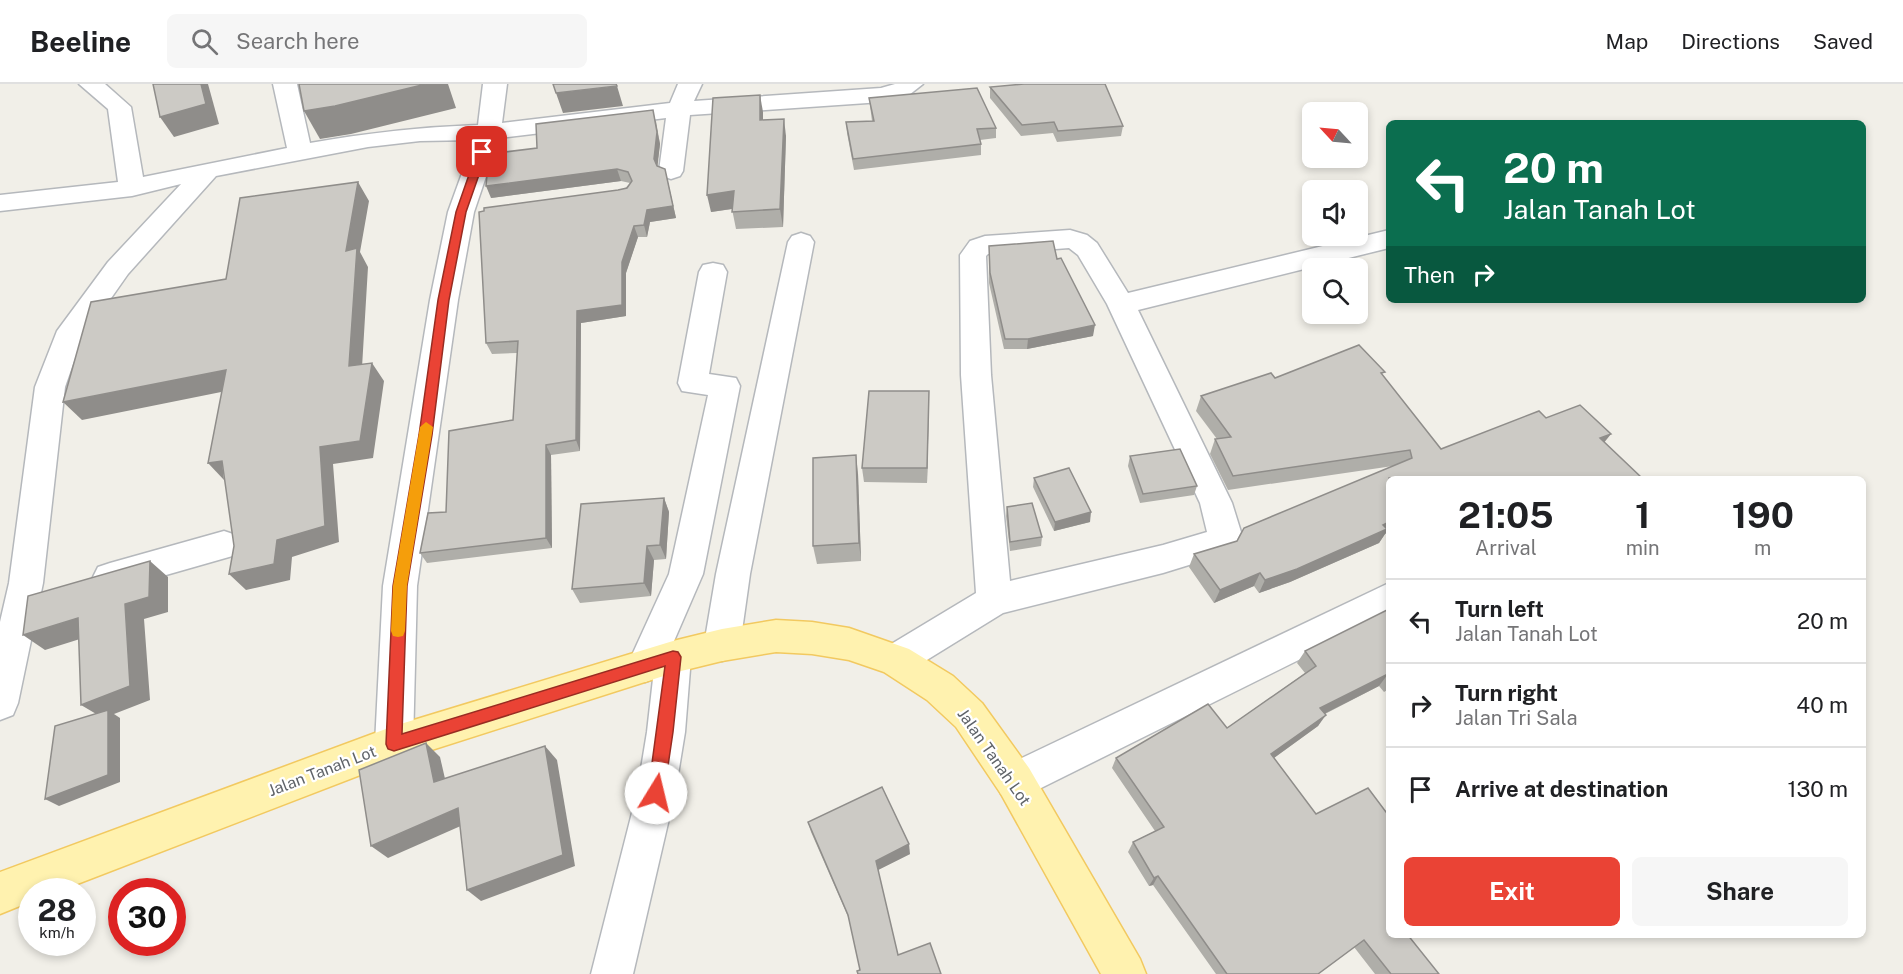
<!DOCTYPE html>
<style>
:root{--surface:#fff;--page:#f6f6f6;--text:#202124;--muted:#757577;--line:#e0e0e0;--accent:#ea4335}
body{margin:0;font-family:"Public Sans",sans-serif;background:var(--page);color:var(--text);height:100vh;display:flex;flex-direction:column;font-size:22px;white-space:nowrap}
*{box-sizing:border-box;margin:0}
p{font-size:20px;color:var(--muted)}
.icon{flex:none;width:33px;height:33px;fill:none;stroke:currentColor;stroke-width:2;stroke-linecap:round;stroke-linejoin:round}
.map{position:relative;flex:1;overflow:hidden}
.drawer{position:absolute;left:1386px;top:392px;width:480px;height:462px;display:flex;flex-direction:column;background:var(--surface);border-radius:9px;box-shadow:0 3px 9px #0003}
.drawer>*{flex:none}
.banner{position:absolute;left:1386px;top:36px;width:480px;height:183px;border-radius:9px;box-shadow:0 3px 9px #0003;background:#0b6e4f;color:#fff;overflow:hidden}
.needle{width:39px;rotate:296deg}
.fabs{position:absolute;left:1302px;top:18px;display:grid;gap:12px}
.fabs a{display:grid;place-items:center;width:66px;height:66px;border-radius:9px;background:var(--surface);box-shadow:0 3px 9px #0003;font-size:30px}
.speed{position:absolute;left:18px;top:794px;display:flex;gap:12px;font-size:30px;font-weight:700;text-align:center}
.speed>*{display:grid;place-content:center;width:78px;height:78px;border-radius:50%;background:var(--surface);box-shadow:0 3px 9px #0003;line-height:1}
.speed small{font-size:15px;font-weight:400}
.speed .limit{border:9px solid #d22;background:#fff;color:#111}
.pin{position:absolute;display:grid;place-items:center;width:51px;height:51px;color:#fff;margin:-26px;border-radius:12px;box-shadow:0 3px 9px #0006}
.me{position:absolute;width:66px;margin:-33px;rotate:9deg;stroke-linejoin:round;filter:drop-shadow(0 0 4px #0008)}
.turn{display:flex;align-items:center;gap:21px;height:126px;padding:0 18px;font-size:27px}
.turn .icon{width:78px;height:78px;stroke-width:2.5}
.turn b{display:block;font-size:42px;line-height:51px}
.then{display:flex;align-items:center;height:57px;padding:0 18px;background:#0003;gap:12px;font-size:22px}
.eta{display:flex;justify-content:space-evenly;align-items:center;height:102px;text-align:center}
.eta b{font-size:36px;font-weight:700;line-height:42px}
.button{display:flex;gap:12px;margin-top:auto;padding:12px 18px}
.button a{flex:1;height:69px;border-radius:9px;background:var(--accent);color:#fff;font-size:24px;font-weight:700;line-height:69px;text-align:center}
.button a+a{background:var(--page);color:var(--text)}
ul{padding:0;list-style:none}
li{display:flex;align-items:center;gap:18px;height:84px;padding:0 18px;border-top:2px solid var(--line)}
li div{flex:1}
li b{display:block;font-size:22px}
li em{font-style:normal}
header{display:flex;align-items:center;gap:36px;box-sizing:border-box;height:84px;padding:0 30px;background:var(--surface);border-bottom:2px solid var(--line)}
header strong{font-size:28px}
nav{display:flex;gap:33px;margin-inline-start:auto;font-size:21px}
.search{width:420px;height:54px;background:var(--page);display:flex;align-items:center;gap:15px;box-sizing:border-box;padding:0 21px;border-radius:9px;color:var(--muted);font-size:22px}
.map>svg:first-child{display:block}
</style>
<header>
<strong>Beeline</strong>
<div class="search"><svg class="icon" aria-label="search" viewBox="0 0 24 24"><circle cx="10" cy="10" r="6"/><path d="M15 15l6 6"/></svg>Search here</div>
<nav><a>Map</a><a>Directions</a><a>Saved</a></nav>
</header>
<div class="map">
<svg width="1903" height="890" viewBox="0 0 1903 890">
<rect width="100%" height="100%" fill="#f1efe8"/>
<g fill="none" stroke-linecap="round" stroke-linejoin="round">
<g stroke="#b5b8bc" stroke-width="3">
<g id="minor">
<path d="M79,0H105L131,23L143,93L287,64L273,0H297L310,59C366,49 421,43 478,41L483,0H507L502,39L670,19L678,0H702L694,17L881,4L895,0H923L909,11L882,18L690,31L683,87L680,92L671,95L662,92L659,87L666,34L499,54L474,128L458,216L417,502L413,660L407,673L394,678L381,673L375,660L383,502L430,216L448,128L474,56L420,57L368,63L216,92L128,190L81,257L65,303L43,499L18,619L13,631L0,636V538L9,499L35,303L57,247L108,178L181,100L132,112L0,127V111L118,98L108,25Z"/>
<path d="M1070,146L1087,151L1097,159L1128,209L1389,146V164L1138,226L1232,419L1241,448L1231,468L1163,489L1003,529L909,587L896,592L883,587L878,576L883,565L976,509L961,291L960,171L970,157L985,152ZM1069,164L1078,171L1107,220L1200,419L1207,448L1163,461L1010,497L991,291L986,172L988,170Z"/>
<path d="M801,149L810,152L814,158L750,490L740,561L735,572L722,577L709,572L704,561L716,490L788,158L792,152Z"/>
<path d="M713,179L723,181L727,188L709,290L736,294L740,302L703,490L674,557L686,562L691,573L685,648L675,709L633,890H591L637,709L647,648L653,595L645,598L632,593L627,582L669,490L708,311L682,307L678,299L699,188L703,181Z"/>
<path d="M224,447L236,451L241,461L236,471L110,507L98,503L93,493L98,483L110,479Z"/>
<path d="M1389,499V531L1029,710L1015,716L1001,710L996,697L1001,684Z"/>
</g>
</g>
<g stroke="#f2c960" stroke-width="3">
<path id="major" d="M776,536L812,538L849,544L909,565L953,592L982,619L1029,684L1140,875L1146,890H1101L1001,710L956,643L927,616L884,588L849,576L812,570L776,568L722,577L673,589L394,678L59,807H32V817L0,830V788L394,642L673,557L722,545Z"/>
</g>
<use href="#minor" fill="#fff" fill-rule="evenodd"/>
<use href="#major" fill="#fff2af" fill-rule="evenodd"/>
</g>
<g fill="#afaea9">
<path d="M990,3L1123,42L1121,52L1057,58L1053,49L1021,52L990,14Z"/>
<path d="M869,14L996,44V54L980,56L981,60V71L854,86L847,49L846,38L872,37Z"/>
<path d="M763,28V36L786,52L783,143L736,145L732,125L711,128Z"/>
<path d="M656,37L660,60L657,82L665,85L676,134L650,138L647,153H638L626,189V232L581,239L580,367L551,371L552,464L427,479L420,469L446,428L513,336L517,269L492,270L486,259L630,99L621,97L491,114L537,64Z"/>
<path d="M989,162L1057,175L1093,252L1027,265H1004L989,199Z"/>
<path d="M1383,292L1441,365L1389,394L1385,450L1379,459L1290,498L1259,509L1254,502L1214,519L1189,483L1194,470L1237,457L1393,382L1228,406L1210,370L1215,355H1217L1196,327L1201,312L1275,294Z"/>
<path d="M929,307L927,399L864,398L862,384Z"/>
<path d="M1130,372L1197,402L1194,411L1140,419L1128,382Z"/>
<path d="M858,390L861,477L817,480L813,462Z"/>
<path d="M1034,394L1090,438L1054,447L1033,403Z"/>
<path d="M664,414L669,428L666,475L654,476L651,512L580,519L572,505Z"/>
<path d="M1007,423L1042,453L1041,462L1010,467L1006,432Z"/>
<path d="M1389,525V605L1384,608L1379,602L1325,630L1318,642L1274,674L1389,850L1439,890H1375L1354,863L1318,890H1216L1153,801L1149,802L1128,768L1133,758L1155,747L1112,684L1116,674L1227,644L1305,589L1297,579L1305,567Z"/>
<path d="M808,738L910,770L878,786L898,871L860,886L849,835L811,748Z"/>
</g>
<g fill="#8f8d8a">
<path d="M201,0H208L219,40L174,53L160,33Z"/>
<path d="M426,0H448L456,24L351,50L320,55L304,27Z"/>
<path d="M617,2L623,22L563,29L556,9Z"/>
<path d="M760,11L763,28V54L760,36Z"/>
<path d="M653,26L660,60L657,87L654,75Z"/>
<path d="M784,35L786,52L783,143L780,125Z"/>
<path d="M617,85L621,97L491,114L486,102Z"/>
<path d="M665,85L676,134L650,138L647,153L644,141L647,126Z"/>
<path d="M358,98L369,117L360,168L368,183L361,300L349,282L346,167Z"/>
<path d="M734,107L738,124L711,128L707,111Z"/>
<path d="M634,142L638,153L626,189V232L581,239L580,367L576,356L577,227L622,178Z"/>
<path d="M1095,241L1093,252L1027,265L1028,255Z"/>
<path d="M372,279L384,297L373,374L333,380L339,458L292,473L290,496L246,506L229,490L320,363Z"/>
<path d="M226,286L241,304L82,336L63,318Z"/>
<path d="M929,307V322L927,399V384Z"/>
<path d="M1611,350L1599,365L1600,354Z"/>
<path d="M546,361L551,371L552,464L546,454Z"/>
<path d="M856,371L858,390L861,477L859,459Z"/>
<path d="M222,377L224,396L208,379Z"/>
<path d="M664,414L669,428L666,475L660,461Z"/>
<path d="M1091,428L1090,438L1054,447L1055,438Z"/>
<path d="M1389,438V448L1385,450L1379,459L1290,498L1259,509L1265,496Z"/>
<path d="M647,462L654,476L651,512L644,499Z"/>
<path d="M150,477L168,493V528L144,535L150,616L114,630L120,634V698L59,722L45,715L103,634L81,621L125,520Z"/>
<path d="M1260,489L1254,502L1214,519L1220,506Z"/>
<path d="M78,534L99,549L45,566L23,551Z"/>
<path d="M1388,590L1379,602L1312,636L1320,624Z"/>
<path d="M1326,631L1318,642L1264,681L1271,670Z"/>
<path d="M426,659L440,673L449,712L434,698Z"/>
<path d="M545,662L557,676L575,782L481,817L467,806Z"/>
<path d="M458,724L472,737L388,774L371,762Z"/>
<path d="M909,760L910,770L878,786L876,777Z"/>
<path d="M1158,792L1153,801L1149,802L1154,794Z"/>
</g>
<g fill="#cccac5" stroke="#8f8d8a" stroke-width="1.5">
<path d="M153,0H201L206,20L160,33Z"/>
<path d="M299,0H426L335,22L304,27Z"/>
<path d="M553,0H616L617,2L556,9Z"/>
<path d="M1024,0H1105L1123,42L1058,47L1054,38L1022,41L990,3Z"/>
<path d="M977,4L996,44L977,45L981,60L853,75L846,38L874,37L869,14Z"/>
<path d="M760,11V36L784,35L780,125L732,128L734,107L707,111L713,14Z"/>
<path d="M653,26L657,48L654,75L657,82L665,85L673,122L647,126L644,141L634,142L622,178V221L577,227L576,356L546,361V454L420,469L428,429L446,428L449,347L513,336L518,257L486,259L479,128L484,127V124L618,106L627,104L632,97L628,88L617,85L486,102L489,70L537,64L536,40Z"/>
<path d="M358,98L346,167L357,164L349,282L372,279L360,357L320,363L325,442L277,456L274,480L229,490L234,462L222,377L208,379L226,286L63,318L91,218L226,195L240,114Z"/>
<path d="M1053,157L1057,175L1061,174L1095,241L1028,255H1005L990,189L989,162Z"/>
<path d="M1359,261L1385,288L1381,289L1441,365L1539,327L1546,334L1580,321L1611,350L1600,354L1642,394H1389V438L1383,441L1387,445L1297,485L1265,496L1260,489L1220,506L1194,470L1237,457L1244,444L1412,374L1410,366L1233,392L1215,355L1231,353L1201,312L1271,289L1275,294Z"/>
<path d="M869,307H929L927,384H862Z"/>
<path d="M1180,365L1197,402L1143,410L1130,372Z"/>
<path d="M856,371L859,459L813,462V374Z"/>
<path d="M1069,384L1091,428L1055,438L1034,394Z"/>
<path d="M664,414L660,461L647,462L644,499L572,505L581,420Z"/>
<path d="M1032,419L1042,453L1010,458L1007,423Z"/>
<path d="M150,477L149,513L125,520L130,602L81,621L78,534L23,551L28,512Z"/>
<path d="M1389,525V591L1388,590L1320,624L1326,631L1271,670L1316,730L1368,704L1389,732V850H1407L1439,890H1391L1364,856L1318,890H1227L1158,792L1154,794L1133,758L1164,743L1116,674L1208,620L1227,644L1316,582L1305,567Z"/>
<path d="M108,626V691L45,715L55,642Z"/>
<path d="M426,659L434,698L545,662L563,771L467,806L458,724L371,762L359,686Z"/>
<path d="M882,703L909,760L876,777L898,871L930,859L941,890H858L857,887L860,886L848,831L808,738Z"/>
</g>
<path fill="#ea4335" stroke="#982c22" stroke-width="1.5" d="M478,65L487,68L466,128L449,216L432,351L407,502L402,650L673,567L678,568L681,573L673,648L664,709L662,714L656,717L650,714L648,709L665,582L394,667L388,665L386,660L393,502L419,351L438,216L456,128Z"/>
<path fill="#f59e0b" d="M426,338L433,343L407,502L405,547L403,552L398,553L393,552L391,547L393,502L420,343Z"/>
<g text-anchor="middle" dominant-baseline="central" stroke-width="4.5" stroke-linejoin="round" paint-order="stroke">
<g font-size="16" fill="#5f6368" stroke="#fff">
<text transform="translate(994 673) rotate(55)">Jalan Tanah Lot</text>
<text transform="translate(322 687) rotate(-21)">Jalan Tanah Lot</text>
</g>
</g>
</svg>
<div class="fabs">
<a><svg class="needle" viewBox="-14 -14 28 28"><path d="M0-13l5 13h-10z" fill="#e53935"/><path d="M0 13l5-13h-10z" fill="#757577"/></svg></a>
<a><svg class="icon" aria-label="sound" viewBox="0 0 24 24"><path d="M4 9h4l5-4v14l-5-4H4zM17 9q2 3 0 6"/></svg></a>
<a><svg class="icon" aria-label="search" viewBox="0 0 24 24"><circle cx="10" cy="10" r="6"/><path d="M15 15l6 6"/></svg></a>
</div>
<div class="speed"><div>28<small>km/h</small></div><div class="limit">30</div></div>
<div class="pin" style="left:482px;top:68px;background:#d93025"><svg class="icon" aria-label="arrive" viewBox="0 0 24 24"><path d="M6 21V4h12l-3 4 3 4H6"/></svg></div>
<svg class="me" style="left:656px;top:709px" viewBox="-20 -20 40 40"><circle r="19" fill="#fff"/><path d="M0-13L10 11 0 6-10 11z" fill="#ea4335"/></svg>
<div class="banner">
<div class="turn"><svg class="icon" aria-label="left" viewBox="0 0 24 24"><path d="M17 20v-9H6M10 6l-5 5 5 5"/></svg><div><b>20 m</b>Jalan Tanah Lot</div></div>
<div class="then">Then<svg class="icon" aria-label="right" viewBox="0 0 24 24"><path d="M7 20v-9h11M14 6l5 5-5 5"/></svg></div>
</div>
<section class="drawer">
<div class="eta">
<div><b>21:05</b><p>Arrival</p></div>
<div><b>1</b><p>min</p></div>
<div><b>190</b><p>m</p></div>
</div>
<ul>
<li><svg class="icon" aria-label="left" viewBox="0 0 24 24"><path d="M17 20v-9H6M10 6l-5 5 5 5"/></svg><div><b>Turn left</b><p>Jalan Tanah Lot</p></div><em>20 m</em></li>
<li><svg class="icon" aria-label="right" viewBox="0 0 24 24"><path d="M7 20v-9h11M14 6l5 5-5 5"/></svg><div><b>Turn right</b><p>Jalan Tri Sala</p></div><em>40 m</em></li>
<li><svg class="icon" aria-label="arrive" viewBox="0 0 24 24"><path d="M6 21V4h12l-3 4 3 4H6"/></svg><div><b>Arrive at destination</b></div><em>130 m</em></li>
</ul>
<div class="button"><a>Exit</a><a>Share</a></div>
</section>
</div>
